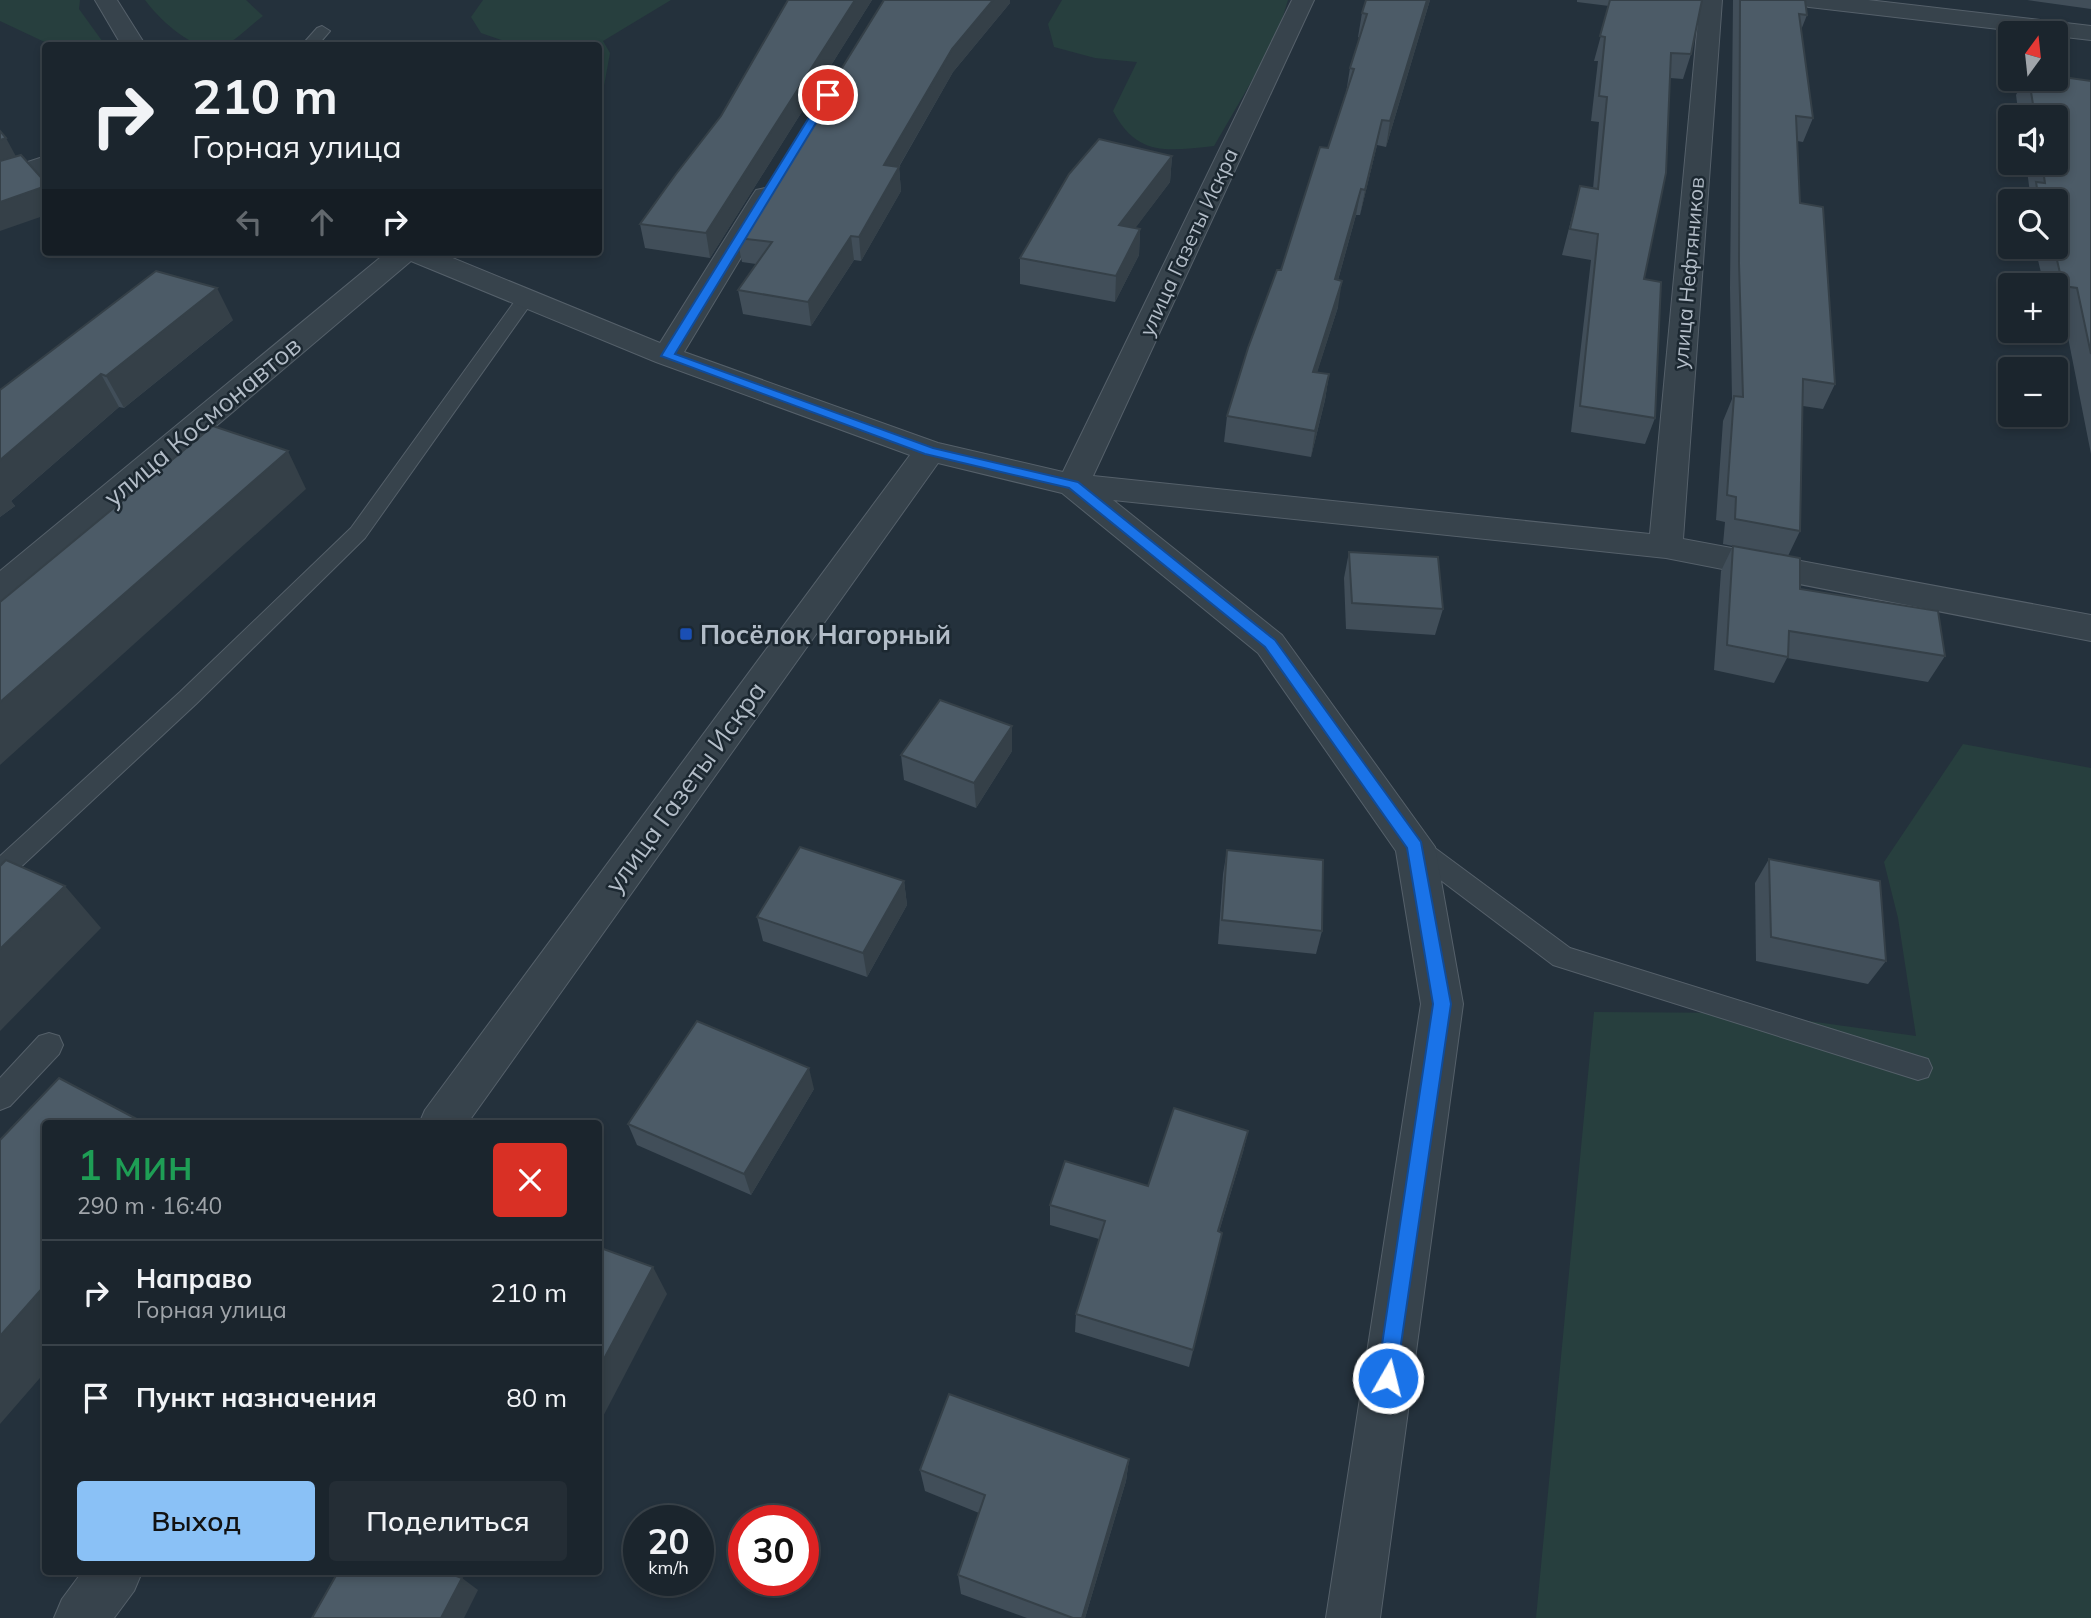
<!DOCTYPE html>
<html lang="ru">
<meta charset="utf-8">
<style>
:root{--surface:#1b252d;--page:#242d35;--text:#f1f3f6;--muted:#a0a5aa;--line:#394249;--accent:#8ac1f6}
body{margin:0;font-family:Mulish,sans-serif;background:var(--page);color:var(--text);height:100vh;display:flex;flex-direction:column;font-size:26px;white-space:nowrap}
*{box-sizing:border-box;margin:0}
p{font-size:23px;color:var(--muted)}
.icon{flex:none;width:38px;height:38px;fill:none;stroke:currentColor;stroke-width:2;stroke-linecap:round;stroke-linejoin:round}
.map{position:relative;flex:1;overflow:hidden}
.details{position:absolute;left:42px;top:1120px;width:560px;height:455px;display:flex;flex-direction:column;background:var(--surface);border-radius:7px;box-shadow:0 4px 10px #0003,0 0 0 2px var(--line)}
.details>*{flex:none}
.banner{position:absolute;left:42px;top:42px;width:560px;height:214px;border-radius:7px;box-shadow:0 4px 10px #0003,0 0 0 2px var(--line);background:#1b252d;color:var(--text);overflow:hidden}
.needle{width:46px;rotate:15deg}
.controls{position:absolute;left:1998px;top:21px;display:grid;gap:14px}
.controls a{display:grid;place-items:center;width:70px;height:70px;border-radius:7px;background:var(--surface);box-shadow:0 4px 10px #0003,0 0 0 2px var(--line);font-size:35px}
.speed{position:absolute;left:623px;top:1505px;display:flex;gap:14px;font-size:35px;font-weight:700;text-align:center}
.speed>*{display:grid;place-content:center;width:91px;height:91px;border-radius:50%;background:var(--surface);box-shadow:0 4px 10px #0003,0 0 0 2px var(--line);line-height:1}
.speed small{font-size:18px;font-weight:400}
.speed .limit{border:10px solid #d22;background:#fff;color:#111}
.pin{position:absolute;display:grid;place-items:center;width:60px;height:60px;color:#fff;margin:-30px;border:4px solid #fff;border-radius:50%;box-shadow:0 2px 7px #0007}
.me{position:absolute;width:77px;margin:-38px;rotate:8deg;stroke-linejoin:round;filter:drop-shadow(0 0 5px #0008)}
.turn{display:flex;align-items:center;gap:24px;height:147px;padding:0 35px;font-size:32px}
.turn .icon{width:91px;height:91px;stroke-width:2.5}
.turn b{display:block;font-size:49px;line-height:60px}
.lanes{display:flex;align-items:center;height:66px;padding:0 35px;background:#0003;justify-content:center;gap:35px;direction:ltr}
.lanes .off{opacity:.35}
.round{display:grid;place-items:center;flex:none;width:74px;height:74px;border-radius:7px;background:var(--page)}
.summary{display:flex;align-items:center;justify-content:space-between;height:119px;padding:0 35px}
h1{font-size:42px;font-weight:600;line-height:52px;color:#1e9e55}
.action{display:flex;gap:14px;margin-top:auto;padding:14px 35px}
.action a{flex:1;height:80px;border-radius:7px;background:var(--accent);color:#111;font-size:28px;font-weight:600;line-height:80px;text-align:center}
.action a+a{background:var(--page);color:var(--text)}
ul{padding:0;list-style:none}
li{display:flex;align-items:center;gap:21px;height:105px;padding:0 35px;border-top:2px solid var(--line)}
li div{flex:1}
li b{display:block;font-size:26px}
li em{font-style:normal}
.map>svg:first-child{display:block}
</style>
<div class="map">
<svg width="2091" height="1618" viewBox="0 0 2091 1618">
<rect width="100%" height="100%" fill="#24313c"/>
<g fill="#273f3e">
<path d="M0,0H80L79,9L105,45H51L0,21Z"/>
<path d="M145,0H246L263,16C251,25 240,37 227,44C199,59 160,20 145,0Z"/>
<path d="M483,0H671L603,41L610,53L604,86L599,90L598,46L516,45L481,33L471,17Z"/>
<path d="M1062,0H1288L1276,39L1214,146C1168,151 1137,157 1113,111L1137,62L1095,58L1054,47L1048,24Z"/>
<path d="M1963,744L2091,768V1618H1536L1594,1012L1751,1013L1916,1036L1898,918L1884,862Z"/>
</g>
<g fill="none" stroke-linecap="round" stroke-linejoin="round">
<g stroke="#55606a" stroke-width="2">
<g id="lane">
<path d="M322,26L330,31L317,46H301L317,28Z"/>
<path d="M526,293L535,298L365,538L196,704L9,878L0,881V856L180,692L351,528L520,294Z"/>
<path d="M1415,837L1424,840L1570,948L1918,1056L1928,1059L1932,1068L1928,1077L1918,1080L1553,965L1406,854L1403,847L1406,840Z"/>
<path d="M49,1033L59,1036L63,1045L59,1054L10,1106L0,1110V1078L39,1036Z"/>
</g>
</g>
<g stroke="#55606a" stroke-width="2">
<g id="street">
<path d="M95,0H117L146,46H122Z"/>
<path d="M1292,0H1314L1093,476L1650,534L1700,0H1722L1683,539L2091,615V641L1666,558L1113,500L1282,635L1435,847L1463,1004L1380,1618H1326L1421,1004L1396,851L1258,653L1062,493L938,463L467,1124H419L425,1110L910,455L656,362L411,261L12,599L0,602V571L387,252H438L660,343L752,196L756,190L765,188L774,190L778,196L684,352L938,443L1063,472Z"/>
<path d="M1798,0H1868L2091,26V40L2056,36V33H2033L1809,7L1801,5Z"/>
<path d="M46,156V173L0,188V171Z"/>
<path d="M82,1572H142L134,1591L114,1618H54L62,1599Z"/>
</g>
</g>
<use href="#lane" fill="#37434c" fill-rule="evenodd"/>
<use href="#street" fill="#37434c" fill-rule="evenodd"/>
</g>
<g fill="#414e59">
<path d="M788,0H872L710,258L645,248L640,224L721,116Z"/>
<path d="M884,0H1010V3L953,72L899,167L901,191L861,261L854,260L811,326L743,314L738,290L756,264L742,262L737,238Z"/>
<path d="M1430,0L1386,147L1377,145L1360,215H1356L1338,280V307L1317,372L1329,374L1325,400L1311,457L1224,442L1227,416L1328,148L1346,93L1350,68L1360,38L1358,37L1362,13Z"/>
<path d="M1577,0H1702L1691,54L1683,79L1670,78L1644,279L1655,418L1645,444L1571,432L1591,260L1562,255L1580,186L1593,189L1599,122L1591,121L1598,61H1594L1609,6L1577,2Z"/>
<path d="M1733,0H1805L1807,15L1801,30L1813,118L1803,142L1797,141L1800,203L1835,384L1823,409L1803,406L1800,531L1788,556L1800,589L1945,656L1928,682L1787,658L1774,683L1714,670L1721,571L1733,546L1723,544L1725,522L1716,520L1723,421L1732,399L1730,288Z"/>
<path d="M2027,0H2091V9Z"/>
<path d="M2024,79H2056L2091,81V454L2063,312L2056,311V285H2044L2036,252L2030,251V247H2056V201H2026L2030,193L2026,163H2056V117H2019L2016,95Z"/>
<path d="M1172,156L1170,182L1135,228L1140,229L1139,255L1115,302L1020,284V258Z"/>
<path d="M233,320L124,408L119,407L11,501L15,506L0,517V390Z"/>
<path d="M1349,552L1443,609L1435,635L1346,629L1344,578Z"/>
<path d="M1012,751L976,808L904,780L901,755Z"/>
<path d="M1227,850L1322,931L1316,954L1218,944L1223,874Z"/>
<path d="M1769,859L1886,961L1868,984L1756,961L1755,883Z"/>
<path d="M904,881L907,905L867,977L763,941L757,917Z"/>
<path d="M814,1089L751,1195L637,1145L628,1124Z"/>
<path d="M1248,1131L1243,1152L1219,1232L1218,1252L1189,1367L1075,1332L1076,1314L1099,1239L1050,1225V1205L1148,1186Z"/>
<path d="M1129,1459L1126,1481L1085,1618H1027L961,1594L958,1575L979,1513L925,1491L920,1470Z"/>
</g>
<g fill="#354048">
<path d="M855,0H872L710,258L706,233Z"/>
<path d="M993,0H1010V3L953,72L886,189L884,165L952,49Z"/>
<path d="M1427,0H1430L1386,147L1390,121Z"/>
<path d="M1382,120L1377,145L1360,215L1365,190Z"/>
<path d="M6,138L19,162L0,169V140Z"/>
<path d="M1172,156L1170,182L1118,251L1119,225Z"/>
<path d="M899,167L901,191L861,261L859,237Z"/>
<path d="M46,186V215L0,231V202Z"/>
<path d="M1361,189L1356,215L1331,305L1335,279Z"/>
<path d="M1140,229L1139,255L1115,302L1116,276Z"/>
<path d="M851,236L854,260L811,326L808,302Z"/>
<path d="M1342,281L1338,307L1309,398L1313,372Z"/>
<path d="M217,288L233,320L124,408L106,376Z"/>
<path d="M101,374L119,407L11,501L15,506L0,517V460Z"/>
<path d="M1329,374L1325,400L1311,457L1315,431Z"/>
<path d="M288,451L306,489L0,765V702Z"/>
<path d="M1012,726V751L976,808L974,783Z"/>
<path d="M904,881L907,905L867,977L863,953Z"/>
<path d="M65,886L101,928L0,1031V949Z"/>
<path d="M809,1068L814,1089L751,1195L744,1174Z"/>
<path d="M1248,1131L1243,1152L1213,1251L1218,1231Z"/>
<path d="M1222,1233L1218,1252L1189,1367L1193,1350Z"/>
<path d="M653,1267L667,1294L598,1426V1370Z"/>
<path d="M46,1284V1371L0,1424V1336Z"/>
<path d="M1129,1459L1126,1481L1085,1618H1082Z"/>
<path d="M462,1578L478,1590L464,1618H441Z"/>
</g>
<g fill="#4c5b67" stroke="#354048" stroke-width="2">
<path d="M788,0H855L706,233L640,224L676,174L721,116Z"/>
<path d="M884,0H993L952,49L884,165L899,167L859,237L851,236L808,302L738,290L772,242L737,238Z"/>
<path d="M1366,0H1427L1390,121L1382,120L1365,190L1361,189L1335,279L1342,281L1313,372L1329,374L1315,431L1227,416L1248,348L1277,270H1281L1320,147L1328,148L1354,69L1350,68L1367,14L1362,13Z"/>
<path d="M1610,0H1702L1691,54L1671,53L1666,173L1644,279L1661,282L1655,418L1580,406L1598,234L1570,229L1580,186L1598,189L1607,97L1599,96L1605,37L1600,36Z"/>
<path d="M1740,0H1805L1807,15L1799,14L1813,118L1796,116L1800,203L1823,207L1835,384L1803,379L1800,531L1735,519L1736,497L1727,495L1734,396L1743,397L1739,263Z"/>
<path d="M2056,76L2091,81V354L2077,288L2063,286L2054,247H2056V201H2039L2036,182L2045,183L2042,163H2056V117H2035L2029,79H2056Z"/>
<path d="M0,131L6,138L0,140Z"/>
<path d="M1099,139L1172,156L1119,225L1140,229L1116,276L1020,258L1069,174Z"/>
<path d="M21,155L46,183V186L0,202V161Z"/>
<path d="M156,271L217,288L106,376L101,374L0,460V390Z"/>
<path d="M213,426L288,451L0,702V602Z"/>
<path d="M1733,546L1800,558V589L1938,611L1945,656L1789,631L1788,657L1727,645Z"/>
<path d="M1349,552L1438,557L1443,609L1352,603Z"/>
<path d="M940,700L1012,726L974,783L901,755Z"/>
<path d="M800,847L904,881L863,953L757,917Z"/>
<path d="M1227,850L1323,860L1322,931L1222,920Z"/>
<path d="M1769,859L1880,881L1886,961L1771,937Z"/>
<path d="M6,860L65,886L0,949V866Z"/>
<path d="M697,1021L809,1068L744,1174L628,1124Z"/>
<path d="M59,1078L146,1124H46V1284L0,1336V1140Z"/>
<path d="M1174,1108L1248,1131L1218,1231L1222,1233L1193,1350L1076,1314L1105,1221L1050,1205L1065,1161L1148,1186Z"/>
<path d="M598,1247L653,1267L598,1370Z"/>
<path d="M949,1394L1129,1459L1082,1618H1073L958,1575L985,1495L920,1470Z"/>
<path d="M338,1572H445L462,1578L441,1618H312Z"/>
</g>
<path fill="#1a73e8" stroke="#114b97" stroke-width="2" d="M828,92L833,95L675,354L933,448L1078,482L1275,640L1421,842L1451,1004L1395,1385L1388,1388L1380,1385L1377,1378L1433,1004L1407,848L1265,647L1069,488L925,454L661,356L823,95Z"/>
<rect fill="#1a4fb4" stroke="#1c2831" stroke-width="2.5" x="679" y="627" width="14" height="14" rx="3.5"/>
<g text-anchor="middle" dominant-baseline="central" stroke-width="5" stroke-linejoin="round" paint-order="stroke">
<g font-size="21" fill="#b3bdc8" stroke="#1c2831">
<text transform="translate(1188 242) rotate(-65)">улица Газеты Искра</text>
<text transform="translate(1688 273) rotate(-85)">улица Нефтяников</text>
</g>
<g font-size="26" fill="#b3bdc8" stroke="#1c2831">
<text transform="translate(202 421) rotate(-40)">улица Космонавтов</text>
<text transform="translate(685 787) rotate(-54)">улица Газеты Искра</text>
</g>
<g font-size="26" font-weight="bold" fill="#b3bdc8" stroke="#1c2831" text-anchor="start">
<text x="700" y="634">Посёлок Нагорный</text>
</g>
</g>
</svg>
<div class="controls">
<a><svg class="needle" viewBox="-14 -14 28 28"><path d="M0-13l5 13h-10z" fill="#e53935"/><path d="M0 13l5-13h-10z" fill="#a0a5aa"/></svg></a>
<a><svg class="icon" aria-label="sound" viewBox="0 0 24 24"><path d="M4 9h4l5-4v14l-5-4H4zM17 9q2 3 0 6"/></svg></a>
<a><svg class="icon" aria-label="search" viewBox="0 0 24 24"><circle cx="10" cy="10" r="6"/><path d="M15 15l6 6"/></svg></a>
<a>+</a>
<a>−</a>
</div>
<div class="speed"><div>20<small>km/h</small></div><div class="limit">30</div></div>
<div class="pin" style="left:828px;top:95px;background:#d93025"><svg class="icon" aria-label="arrive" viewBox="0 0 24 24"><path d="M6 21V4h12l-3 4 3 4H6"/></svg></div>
<svg class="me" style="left:1388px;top:1378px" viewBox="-20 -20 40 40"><circle r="17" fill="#1a73e8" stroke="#fff" stroke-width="3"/><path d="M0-11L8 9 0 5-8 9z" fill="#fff"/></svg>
<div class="banner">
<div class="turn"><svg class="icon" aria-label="right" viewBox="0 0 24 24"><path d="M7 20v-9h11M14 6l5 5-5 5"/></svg><div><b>210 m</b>Горная улица</div></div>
<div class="lanes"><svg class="icon off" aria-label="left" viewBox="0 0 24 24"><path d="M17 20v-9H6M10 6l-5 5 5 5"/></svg><svg class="icon off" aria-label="ahead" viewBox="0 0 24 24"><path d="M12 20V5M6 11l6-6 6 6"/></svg><svg class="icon" aria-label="right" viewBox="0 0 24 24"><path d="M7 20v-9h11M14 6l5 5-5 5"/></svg></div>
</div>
<section class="details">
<div class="summary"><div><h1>1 мин</h1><p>290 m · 16:40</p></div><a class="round" style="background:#d93025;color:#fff"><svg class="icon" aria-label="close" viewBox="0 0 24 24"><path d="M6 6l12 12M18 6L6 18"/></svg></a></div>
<ul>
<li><svg class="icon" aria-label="right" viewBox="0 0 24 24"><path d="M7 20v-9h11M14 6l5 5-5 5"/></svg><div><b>Направо</b><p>Горная улица</p></div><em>210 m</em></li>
<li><svg class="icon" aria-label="arrive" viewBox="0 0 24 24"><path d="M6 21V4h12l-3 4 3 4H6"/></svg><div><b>Пункт назначения</b></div><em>80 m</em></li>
</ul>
<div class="action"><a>Выход</a><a>Поделиться</a></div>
</section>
</div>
